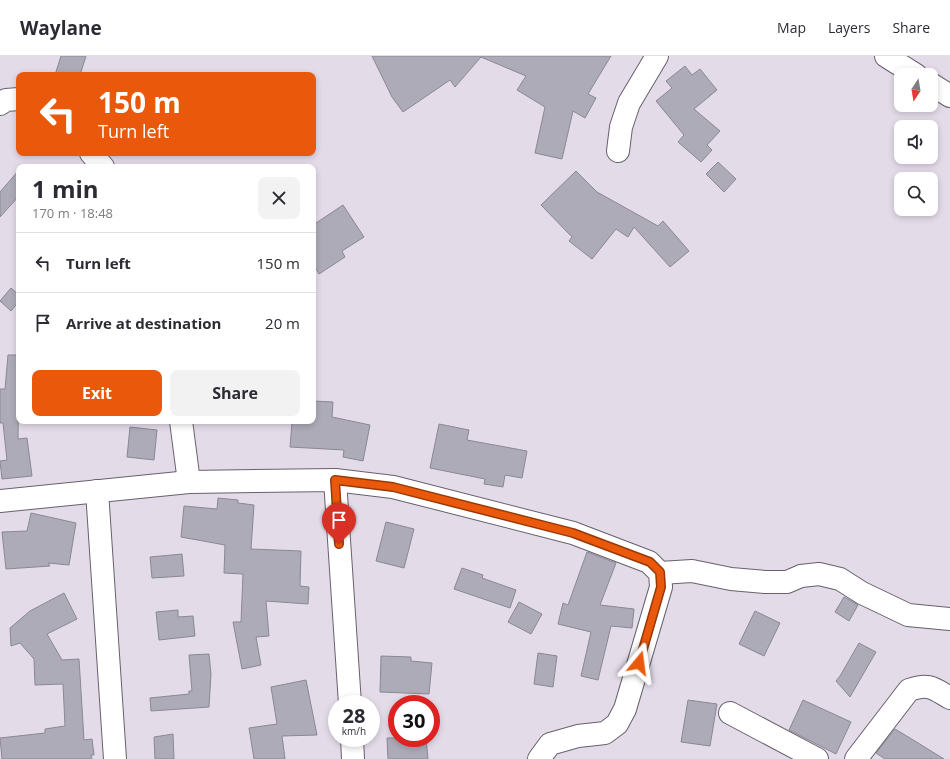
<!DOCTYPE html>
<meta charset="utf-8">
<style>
:root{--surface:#fff;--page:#f2f2f3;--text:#2b2b33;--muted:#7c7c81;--line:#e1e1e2;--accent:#ea580c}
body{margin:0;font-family:"Open Sans",sans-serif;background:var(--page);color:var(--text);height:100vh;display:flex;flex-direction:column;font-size:15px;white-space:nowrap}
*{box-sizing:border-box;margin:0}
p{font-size:13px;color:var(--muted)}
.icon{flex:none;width:22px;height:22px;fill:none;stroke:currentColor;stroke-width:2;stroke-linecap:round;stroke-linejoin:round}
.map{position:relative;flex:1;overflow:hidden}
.drawer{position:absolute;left:16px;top:108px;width:300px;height:260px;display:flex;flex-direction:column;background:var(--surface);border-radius:8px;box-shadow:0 2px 6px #0003}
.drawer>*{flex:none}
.top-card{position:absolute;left:16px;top:16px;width:300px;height:84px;border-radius:8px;box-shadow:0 2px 6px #0003;background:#ea580c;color:#fff;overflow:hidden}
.needle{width:26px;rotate:192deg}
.tools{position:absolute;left:894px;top:12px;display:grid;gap:8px}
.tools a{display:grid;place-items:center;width:44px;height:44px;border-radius:8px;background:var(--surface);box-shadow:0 2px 6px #0003;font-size:20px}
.speed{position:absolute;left:328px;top:639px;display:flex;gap:8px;font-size:20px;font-weight:700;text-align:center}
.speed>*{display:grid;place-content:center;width:52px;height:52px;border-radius:50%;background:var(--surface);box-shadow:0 2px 6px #0003;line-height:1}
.speed small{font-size:10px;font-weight:400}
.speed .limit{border:6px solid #d22;background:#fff;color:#111}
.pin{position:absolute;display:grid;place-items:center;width:34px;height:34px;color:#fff;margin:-41px -17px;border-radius:50% 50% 50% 0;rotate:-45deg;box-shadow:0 0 4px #0007}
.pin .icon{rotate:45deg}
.me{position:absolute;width:44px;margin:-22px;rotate:16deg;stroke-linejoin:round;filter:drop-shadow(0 0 3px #0008)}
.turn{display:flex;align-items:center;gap:14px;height:84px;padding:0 16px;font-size:18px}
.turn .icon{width:52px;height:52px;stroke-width:2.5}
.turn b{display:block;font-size:28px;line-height:34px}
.round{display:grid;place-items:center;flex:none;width:42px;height:42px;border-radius:8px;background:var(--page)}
.headline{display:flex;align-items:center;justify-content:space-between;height:68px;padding:0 16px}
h1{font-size:24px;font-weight:700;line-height:30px}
.cta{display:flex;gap:8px;margin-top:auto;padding:8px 16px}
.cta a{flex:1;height:46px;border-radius:8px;background:var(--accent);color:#fff;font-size:16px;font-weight:700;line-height:46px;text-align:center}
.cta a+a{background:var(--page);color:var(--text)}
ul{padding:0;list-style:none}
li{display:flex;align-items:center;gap:12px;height:60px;padding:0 16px;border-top:1px solid var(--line)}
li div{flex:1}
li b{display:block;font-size:15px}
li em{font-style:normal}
header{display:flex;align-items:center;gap:24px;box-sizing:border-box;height:56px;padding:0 20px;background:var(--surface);border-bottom:1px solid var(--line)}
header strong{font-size:19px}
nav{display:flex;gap:22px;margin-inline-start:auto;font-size:14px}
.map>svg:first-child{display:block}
</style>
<header>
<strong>Waylane</strong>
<nav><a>Map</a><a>Layers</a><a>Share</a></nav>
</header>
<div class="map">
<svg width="950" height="703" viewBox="0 0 950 703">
<rect width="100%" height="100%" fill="#e4dbe9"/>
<g fill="#aeabb9" stroke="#8b8795">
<path d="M61,0H86L80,19H55Z"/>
<path d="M372,0H611L588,38L596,42L585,62L573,55L562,103L535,97L545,51L517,34L526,20L481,1L455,31L450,24L403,56L392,41Z"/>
<path d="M685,10L692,19L700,13L717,34L694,53L720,75L707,89L712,94L701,106L678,86L684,79L656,45L672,32L666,25Z"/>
<path d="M718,106L736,123L724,136L706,118Z"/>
<path d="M19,114V140L0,161V136Z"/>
<path d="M576,115L597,136L658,170L663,165L689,195L670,211L634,171L628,181L616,173L592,203L569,185L572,181L541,149Z"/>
<path d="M343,149L364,181L342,195L345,201L319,218L313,208V169Z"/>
<path d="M11,232L19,239V245L11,255L0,245Z"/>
<path d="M8,299H19L18,383L27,382L32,420L2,423L0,405L7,404L3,367H0V333H5Z"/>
<path d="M313,345L333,346L332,361L370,369L363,405L343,401L344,394L290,391L292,366L313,365Z"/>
<path d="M439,368L469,374L467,384L527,395L522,422L505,419L503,431L484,428L485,423L430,412Z"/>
<path d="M130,371L157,374L154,404L127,401Z"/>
<path d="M218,442L238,444V447L254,449L251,493L301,495L300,530L309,531L308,548L266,545L269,580L256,581L261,609L242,613L233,566H241L243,518L224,517L225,489L181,481L184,450L217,453Z"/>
<path d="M31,457L76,467L69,509L48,507L50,510L6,513L2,476L27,475Z"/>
<path d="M386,466L414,473L404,512L376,505Z"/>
<path d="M587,496L616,507L600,549L634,553L632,572L611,570L598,624L581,620L591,576L558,568L563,547L568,549Z"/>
<path d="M182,498L184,520L152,522L150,501Z"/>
<path d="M462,512L483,519L482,522L516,534L510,552L454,533Z"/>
<path d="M64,537L77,563L47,578L62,604L79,603L84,684L92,683L94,699H91L92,703H2L0,682L45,677V673L65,670L63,628L35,629L34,603L20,587L11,590L10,572L30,555Z"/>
<path d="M844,541L858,549L849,565L835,556Z"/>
<path d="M519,546L542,558L531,578L508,566Z"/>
<path d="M178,554V561L193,560L195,580L159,584L156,556Z"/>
<path d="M755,555L780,567L764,600L739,588Z"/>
<path d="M859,587L876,596L850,641L836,625L840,620Z"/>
<path d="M538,597L557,600L553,631L534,628Z"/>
<path d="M209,598L211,618L209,651L151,655L150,642L189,638V635H192L189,599Z"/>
<path d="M381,600L411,601V605L432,607L429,638L380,636Z"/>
<path d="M306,624L317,679L282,680L285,703H254L249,672L277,668L271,631Z"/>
<path d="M688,644L717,648L710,690L681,686Z"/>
<path d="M803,644L851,666L836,698L789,674Z"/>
<path d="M895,673L910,682L944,703H885L876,697Z"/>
<path d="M173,678L174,703H155L154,681Z"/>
<path d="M387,682H426L428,703H388Z"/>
</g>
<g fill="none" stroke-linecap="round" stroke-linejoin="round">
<g stroke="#68606c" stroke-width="24">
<g id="minor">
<path d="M886,0L916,19"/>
<path d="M931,28L950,40"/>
<path d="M0,48L6,44L19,43"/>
<path d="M618,95L621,71L629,47L657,0"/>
<path d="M91,97L103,111"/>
<path d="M181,365L189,426"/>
<path d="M335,424L350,648"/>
<path d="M97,435L115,703"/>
<path d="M0,445L189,426L335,424L393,431L573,477L649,506L660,517L661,531L625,653L617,668L605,677L578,680L550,688L539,703"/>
<path d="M660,517L692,515L731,523L765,526H787L801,520L819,518L840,523L862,537L908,559L950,563"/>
<path d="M730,657L817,703"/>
<path d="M352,682L353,703"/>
<path d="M856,703L909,634C929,627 933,632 950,642"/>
</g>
</g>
<use href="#minor" stroke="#fff" stroke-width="22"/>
</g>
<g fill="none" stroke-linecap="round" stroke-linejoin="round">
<g stroke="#983908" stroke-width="10">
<path id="route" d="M339,488L335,424L393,431L573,477L650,506L660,516L661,531L639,607"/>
</g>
<use href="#route" stroke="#ea580c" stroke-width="7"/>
</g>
</svg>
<div class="tools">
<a><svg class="needle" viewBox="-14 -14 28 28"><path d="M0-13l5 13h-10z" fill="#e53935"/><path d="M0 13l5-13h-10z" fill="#7c7c81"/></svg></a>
<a><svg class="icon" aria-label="sound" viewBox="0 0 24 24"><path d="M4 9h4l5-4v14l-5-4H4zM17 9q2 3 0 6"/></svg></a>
<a><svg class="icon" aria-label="search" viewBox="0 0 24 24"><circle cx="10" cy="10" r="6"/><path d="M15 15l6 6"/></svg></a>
</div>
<div class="speed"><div>28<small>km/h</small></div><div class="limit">30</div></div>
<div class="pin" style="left:339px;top:488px;background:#d93025"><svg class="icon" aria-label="arrive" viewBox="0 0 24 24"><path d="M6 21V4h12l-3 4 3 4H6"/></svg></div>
<svg class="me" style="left:639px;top:607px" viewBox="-20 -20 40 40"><path d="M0-17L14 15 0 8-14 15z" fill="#ea580c" stroke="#fff" stroke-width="4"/></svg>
<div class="top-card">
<div class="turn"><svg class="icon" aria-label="left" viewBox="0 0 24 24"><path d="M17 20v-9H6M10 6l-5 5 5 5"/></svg><div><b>150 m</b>Turn left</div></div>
</div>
<section class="drawer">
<div class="headline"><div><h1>1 min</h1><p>170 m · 18:48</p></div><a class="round"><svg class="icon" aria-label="close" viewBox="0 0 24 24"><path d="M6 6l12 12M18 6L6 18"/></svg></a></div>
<ul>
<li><svg class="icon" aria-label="left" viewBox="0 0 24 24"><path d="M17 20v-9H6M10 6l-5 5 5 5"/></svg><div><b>Turn left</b></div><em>150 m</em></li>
<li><svg class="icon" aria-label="arrive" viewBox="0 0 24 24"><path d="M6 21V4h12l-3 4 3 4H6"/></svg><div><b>Arrive at destination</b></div><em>20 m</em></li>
</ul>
<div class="cta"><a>Exit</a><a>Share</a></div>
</section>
</div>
